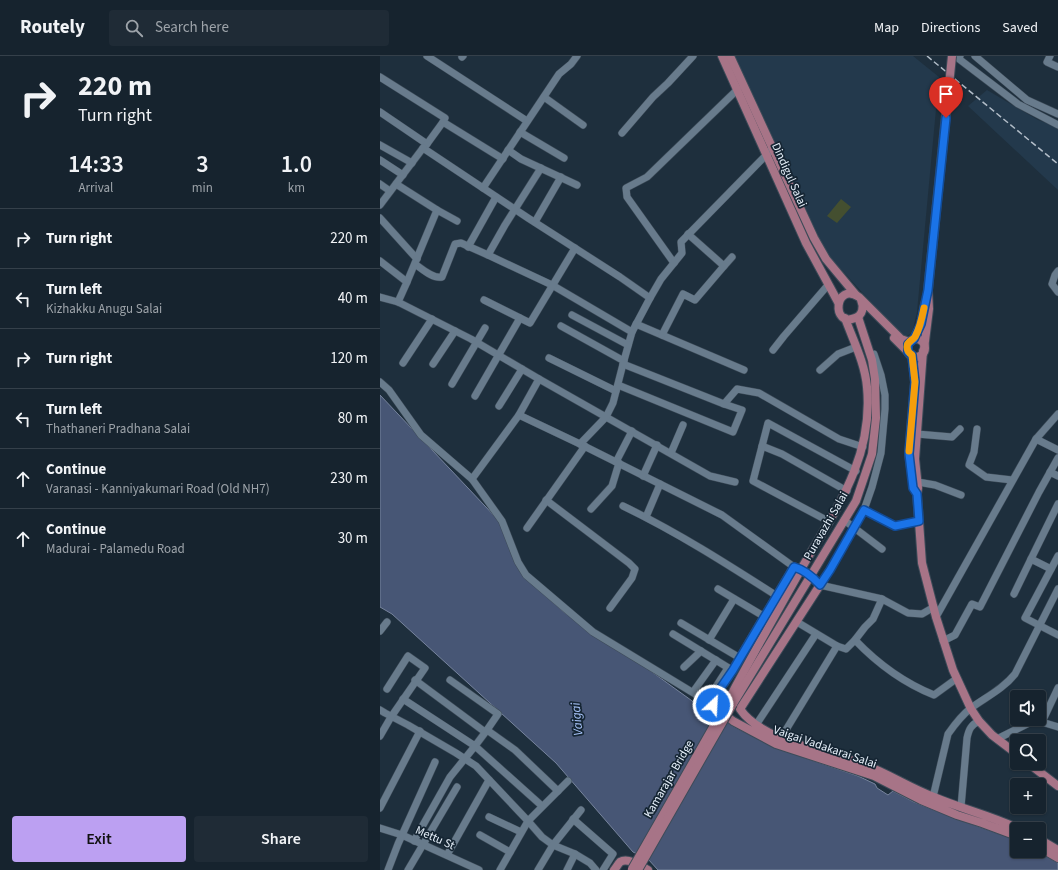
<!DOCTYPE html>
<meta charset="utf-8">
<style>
:root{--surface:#16232e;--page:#1f2b36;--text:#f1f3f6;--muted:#9ea4aa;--line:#35404a;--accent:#bca0f2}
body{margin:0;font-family:"Source Sans 3",sans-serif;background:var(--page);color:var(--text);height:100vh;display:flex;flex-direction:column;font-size:15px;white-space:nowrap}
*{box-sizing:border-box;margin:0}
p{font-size:13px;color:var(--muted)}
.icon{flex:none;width:22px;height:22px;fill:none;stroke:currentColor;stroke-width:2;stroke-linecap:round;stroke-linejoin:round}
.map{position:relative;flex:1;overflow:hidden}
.drawer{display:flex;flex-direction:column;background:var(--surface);width:380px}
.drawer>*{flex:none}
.guide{background:#16232e;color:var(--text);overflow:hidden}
.buttons{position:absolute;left:630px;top:634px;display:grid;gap:8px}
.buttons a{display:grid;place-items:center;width:36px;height:36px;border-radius:4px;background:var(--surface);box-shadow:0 1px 3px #0004,0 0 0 1px var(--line);font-size:20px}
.pin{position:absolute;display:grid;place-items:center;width:34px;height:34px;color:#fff;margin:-41px -17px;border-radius:50% 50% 50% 0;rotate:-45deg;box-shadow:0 0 4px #0007}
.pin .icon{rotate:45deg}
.me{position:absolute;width:44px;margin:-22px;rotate:25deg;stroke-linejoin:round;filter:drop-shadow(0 0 3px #0008)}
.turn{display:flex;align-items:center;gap:14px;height:84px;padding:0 12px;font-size:18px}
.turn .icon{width:52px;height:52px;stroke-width:2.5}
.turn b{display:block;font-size:28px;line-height:34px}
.eta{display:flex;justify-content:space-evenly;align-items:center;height:68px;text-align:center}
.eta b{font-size:24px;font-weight:600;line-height:28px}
.button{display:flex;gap:8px;margin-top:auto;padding:8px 12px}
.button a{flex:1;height:46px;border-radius:4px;background:var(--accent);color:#111;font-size:16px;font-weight:600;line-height:46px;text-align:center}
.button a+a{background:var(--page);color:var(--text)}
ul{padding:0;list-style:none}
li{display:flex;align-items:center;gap:12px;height:60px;padding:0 12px;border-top:1px solid var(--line)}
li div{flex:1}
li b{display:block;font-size:15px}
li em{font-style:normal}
header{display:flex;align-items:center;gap:24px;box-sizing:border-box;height:56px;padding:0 20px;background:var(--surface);border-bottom:1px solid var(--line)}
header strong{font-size:19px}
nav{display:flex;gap:22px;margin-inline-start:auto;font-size:14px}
.search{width:280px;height:36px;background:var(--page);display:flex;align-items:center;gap:10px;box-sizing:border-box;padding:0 14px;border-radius:4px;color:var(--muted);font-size:15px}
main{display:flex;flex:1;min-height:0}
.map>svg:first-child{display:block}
</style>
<header>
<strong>Routely</strong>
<div class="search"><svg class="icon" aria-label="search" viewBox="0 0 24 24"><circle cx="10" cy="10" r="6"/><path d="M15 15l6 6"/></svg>Search here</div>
<nav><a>Map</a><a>Directions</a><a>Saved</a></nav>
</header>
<main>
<section class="drawer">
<div class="guide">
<div class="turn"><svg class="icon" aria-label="right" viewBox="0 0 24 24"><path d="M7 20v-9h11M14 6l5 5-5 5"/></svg><div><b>220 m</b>Turn right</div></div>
</div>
<div class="eta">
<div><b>14:33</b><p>Arrival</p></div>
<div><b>3</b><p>min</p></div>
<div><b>1.0</b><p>km</p></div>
</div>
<ul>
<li><svg class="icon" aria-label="right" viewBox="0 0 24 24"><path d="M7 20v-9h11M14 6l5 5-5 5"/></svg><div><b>Turn right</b></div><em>220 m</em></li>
<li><svg class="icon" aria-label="left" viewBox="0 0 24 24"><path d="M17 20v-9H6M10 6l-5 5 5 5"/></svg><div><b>Turn left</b><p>Kizhakku Anugu Salai</p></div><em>40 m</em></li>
<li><svg class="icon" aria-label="right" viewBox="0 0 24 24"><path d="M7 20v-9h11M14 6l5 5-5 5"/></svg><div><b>Turn right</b></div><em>120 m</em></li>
<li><svg class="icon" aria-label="left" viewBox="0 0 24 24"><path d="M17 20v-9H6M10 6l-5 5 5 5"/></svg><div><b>Turn left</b><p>Thathaneri Pradhana Salai</p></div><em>80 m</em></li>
<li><svg class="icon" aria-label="ahead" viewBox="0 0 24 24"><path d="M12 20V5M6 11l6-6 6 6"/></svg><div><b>Continue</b><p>Varanasi - Kanniyakumari Road (Old NH7)</p></div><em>230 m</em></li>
<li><svg class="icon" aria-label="ahead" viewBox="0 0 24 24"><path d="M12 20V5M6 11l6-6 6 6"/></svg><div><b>Continue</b><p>Madurai - Palamedu Road</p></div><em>30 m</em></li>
</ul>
<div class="button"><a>Exit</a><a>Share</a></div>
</section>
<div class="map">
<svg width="678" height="814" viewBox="0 0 678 814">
<rect width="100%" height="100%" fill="#1e2f3d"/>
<g fill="#23394c">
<path d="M354,0H533L559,21L537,256L532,277L524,282L447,198L434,176Z"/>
<path d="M607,34L658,64L678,71V134L588,50Z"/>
</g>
<path fill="#444f30" d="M461,143L471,151L457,167L447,160Z"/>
<path fill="#475675" stroke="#77849d" d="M0,339L122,468L142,519L185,557L243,595L315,647L353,670L394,691L478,720L495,728L497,732L508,739L513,735L534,746L575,762L637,784V795H658L678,807V814H278L268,803L253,796L176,707L12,558L0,551Z"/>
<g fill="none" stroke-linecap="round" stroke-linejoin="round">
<g stroke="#3d4b58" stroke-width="8">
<g id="minor">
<path d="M47,0L147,65"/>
<path d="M580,0L579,3L638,48L678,69"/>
<path d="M595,0L647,44L678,58"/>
<path d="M670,0L667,6L678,11"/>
<path d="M82,1L83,0"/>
<path d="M0,21L65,62L63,66"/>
<path d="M164,41L203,69"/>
<path d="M0,56L47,88L43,92L148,162L240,221L270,242L252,276L243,308L344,348L357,333L379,337L459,383L483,391"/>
<path d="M140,76L184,102"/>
<path d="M242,77L273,41L288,27L313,0"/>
<path d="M47,88L63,66L123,103"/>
<path d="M0,89L32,107"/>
<path d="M128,94L141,103L197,129"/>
<path d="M0,104L23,119"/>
<path d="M0,128L10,135"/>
<path d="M16,128L57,154L77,165"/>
<path d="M103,132L179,18L191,8L197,0"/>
<path d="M0,149L43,92"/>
<path d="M0,162L37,203"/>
<path d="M155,166L181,121"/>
<path d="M308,178L344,210L352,201"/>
<path d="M88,191L116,141"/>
<path d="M108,199L172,229L252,276"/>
<path d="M0,205L27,226L18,246"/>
<path d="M294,207L247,141L246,132L267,121L358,33"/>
<path d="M35,208C42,213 53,223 62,221L75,188L81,187L108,199L125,169L161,112"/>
<path d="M678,215L675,219L672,228L678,236"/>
<path d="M27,226L57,154"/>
<path d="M0,241L18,246L91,283L159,323L139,359L200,388L342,459L414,511"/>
<path d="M270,242L281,223L302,197L301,186L390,95"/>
<path d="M104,244L150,267L195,192"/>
<path d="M192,259L248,289"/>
<path d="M256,268L364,314"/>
<path d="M181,270L244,305"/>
<path d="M282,279L303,238L315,244L344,210"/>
<path d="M393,294L404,280L448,229"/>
<path d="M494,298L501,319L505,339V353L501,397L492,431L484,454L450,514L440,529L502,543L528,557L542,558L554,551"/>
<path d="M169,302L236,335"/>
<path d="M23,307L52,263"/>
<path d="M53,308L75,275"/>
<path d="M440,314L458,298L476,291"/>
<path d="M159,323L330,420L355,426"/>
<path d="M0,326L9,334L41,379L92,423L139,359"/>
<path d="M72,328L105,272"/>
<path d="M238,329L353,376L362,354L344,348"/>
<path d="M95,340L140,262"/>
<path d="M119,350L142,313"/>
<path d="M597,373L594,396L589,409L606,421L632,424"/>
<path d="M537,378L572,381L580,373"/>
<path d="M656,383L678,394"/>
<path d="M200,388L226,361L233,347L243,308"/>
<path d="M382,390L402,398L467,435"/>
<path d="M291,397L303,369"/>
<path d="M236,406L252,375"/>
<path d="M670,416L678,420"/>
<path d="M263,420L277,389"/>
<path d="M92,423L122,465L138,506L146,519L213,576L325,644L330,640L348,612"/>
<path d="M532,425L555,429L581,439"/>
<path d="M166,444L249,507L255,513L252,522L230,552"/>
<path d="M243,450C297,476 347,508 397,540"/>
<path d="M211,453L232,430L239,407"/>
<path d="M484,454L515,470L539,465"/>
<path d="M266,461L280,428"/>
<path d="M464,464L502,493"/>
<path d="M450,466L373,425L388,367L476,415"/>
<path d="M147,472L205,390"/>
<path d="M678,500L645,562L678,579"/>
<path d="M671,513L651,503L678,448"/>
<path d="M338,533L385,561"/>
<path d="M634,538L651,503"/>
<path d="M556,561L656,383L678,358"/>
<path d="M417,566L457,590L466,593L475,584L485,571L493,563L502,543"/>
<path d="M301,567L360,602"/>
<path d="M0,575L7,566"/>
<path d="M293,578L352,614"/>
<path d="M329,584L354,543"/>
<path d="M475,584C497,607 524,627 554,639L576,623"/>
<path d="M563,585L575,579L592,548L600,551L659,436L678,402"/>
<path d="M304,611L321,595"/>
<path d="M35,624L105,676"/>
<path d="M70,624L118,658L107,674"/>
<path d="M313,636L336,604"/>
<path d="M23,643L95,690L107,674L135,694L178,735"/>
<path d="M0,654L5,657L28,669L76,697L96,710L148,765L162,781L173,789L195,798L210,807L216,814"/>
<path d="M662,666L678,632"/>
<path d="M376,669L436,578"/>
<path d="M0,680L11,661L45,612L28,600L7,633"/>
<path d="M401,682L457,590"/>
<path d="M617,683L655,664L678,671"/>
<path d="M553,741L568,678C575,668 582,659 591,652C606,641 623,633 635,618L678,533"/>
<path d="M581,751L587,682C589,673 591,669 599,665"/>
<path d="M0,752L40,675"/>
<path d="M109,761L141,776"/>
<path d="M193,763L233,798L223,814"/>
<path d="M0,772L22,779L99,814"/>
<path d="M100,779L130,796"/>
<path d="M34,785L70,721L95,690L162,750"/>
<path d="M67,799L109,724"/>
<path d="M8,814L18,788L55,706"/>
<path d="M28,814L77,731"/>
<path d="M120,814L148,765L188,725"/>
<path d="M158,814L173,789L201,754"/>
<path d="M187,814L195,798"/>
</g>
</g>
<g stroke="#3d4b58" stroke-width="10">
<g id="major">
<path d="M342,0L426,187L458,246"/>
<path d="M350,0L434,182L446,203L476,239"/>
<path d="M481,244C484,251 483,259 475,262C451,272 454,225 479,241L521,283L529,286"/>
<path d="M514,282L528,296"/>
<path d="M534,283L541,268L545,248"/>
<circle cx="536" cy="292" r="9"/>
<path d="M544,293L549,253L548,234"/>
<path d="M543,295L535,403L538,432L537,438L542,507L556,561L573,614L591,653L599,665L612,679L637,698"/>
<path d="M531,412L529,398L535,326L532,299"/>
<path d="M348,645C371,601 396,558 420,515C454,456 494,403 487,331C485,307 473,284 465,262"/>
<path d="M353,648L476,445L492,398L496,362L495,323L492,304L478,261"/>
<path d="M648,707L678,730"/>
<path d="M637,780L602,767L577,759L541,744L494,720L396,688L353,665L333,649V643L353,614L414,511C425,515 432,520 440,529L360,653C382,686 450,695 485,709C509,718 530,732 554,741C582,753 612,760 639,773"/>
<path d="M659,783L678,794"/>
<path d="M659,791L678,802"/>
<path d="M234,814C236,812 238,808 240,806C248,801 261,810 268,814"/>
</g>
</g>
<use href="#minor" stroke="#687b8c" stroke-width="7"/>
<use href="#major" stroke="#a77487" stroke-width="8"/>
<path stroke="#b2bdc8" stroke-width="1.5" stroke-dasharray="6 3" stroke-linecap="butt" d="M547,0L678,108"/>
<g stroke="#3d4b58" stroke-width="10" stroke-linecap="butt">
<g id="major-bridge">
<path d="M548,234L572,0"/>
<path d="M252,813L348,645"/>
<path d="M258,814L353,648"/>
</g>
</g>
<use href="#major-bridge" stroke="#a77487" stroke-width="8"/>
</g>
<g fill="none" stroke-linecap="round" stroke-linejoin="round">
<g stroke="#114b97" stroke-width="10">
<path id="route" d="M333,649V643L353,614L414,511C425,514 432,520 440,529L450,514L484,454L515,470L539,465L537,438L533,432L529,398L535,326L532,299L528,296V288L534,283L541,268L548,234L566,62"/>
</g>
<use href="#route" stroke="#1a73e8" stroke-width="7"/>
<path stroke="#f59e0b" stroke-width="7" d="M529,395L535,326L532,299C529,297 527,295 527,291C527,285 532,285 535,281C540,272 542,262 544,252"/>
</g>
<g text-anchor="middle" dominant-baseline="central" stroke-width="3.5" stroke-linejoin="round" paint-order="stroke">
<g font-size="12" fill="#e7f1fb" stroke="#152533">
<text transform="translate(409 119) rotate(66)">Dindigul Salai</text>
<text transform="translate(446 470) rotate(-60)">Puravazhi Salai</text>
<text transform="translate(445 691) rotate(19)">Vaigai Vadakarai Salai</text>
<text transform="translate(289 723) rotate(-60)">Kamarajar Bridge</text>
<text transform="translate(55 782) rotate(24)">Mettu St</text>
</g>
<g font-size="13" font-style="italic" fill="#aac6fd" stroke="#152533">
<text transform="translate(197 663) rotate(-95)">Vaigai</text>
</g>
</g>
</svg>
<div class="buttons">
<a><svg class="icon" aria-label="sound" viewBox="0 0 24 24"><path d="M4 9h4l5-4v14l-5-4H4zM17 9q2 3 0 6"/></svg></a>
<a><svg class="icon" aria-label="search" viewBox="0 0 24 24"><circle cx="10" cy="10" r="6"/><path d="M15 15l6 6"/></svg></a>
<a>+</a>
<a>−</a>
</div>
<div class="pin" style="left:566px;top:62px;background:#d93025"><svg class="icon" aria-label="arrive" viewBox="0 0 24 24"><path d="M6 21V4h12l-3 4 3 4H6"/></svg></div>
<svg class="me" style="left:333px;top:649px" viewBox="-20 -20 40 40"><circle r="17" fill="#1a73e8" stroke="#fff" stroke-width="3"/><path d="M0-11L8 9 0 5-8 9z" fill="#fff"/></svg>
</div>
</main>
